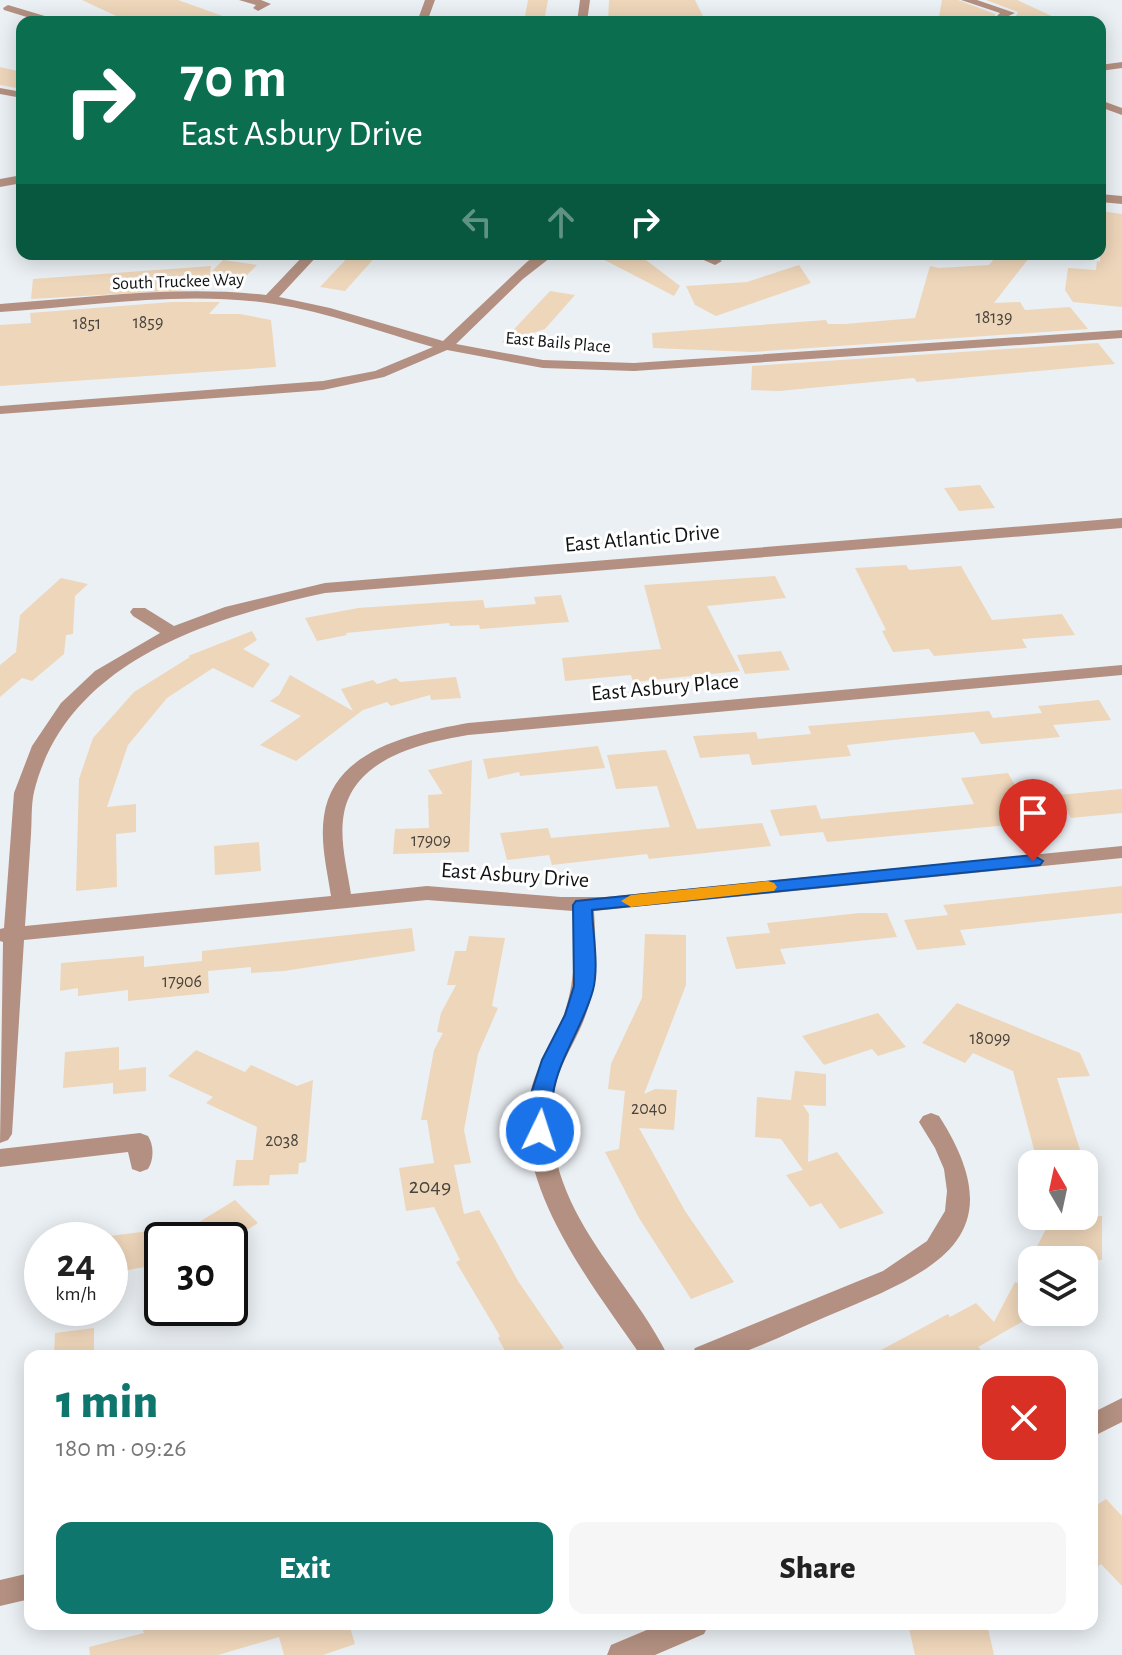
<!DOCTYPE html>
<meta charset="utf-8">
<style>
:root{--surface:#fff;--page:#f6f6f6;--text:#222;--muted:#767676;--accent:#0f766e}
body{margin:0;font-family:"Alegreya Sans",sans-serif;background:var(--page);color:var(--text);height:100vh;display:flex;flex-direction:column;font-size:30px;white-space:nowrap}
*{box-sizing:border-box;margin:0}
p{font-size:26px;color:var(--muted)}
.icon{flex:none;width:44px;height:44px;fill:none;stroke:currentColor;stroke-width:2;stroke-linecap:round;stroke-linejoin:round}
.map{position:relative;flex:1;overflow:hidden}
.drawer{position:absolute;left:24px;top:1350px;width:1074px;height:280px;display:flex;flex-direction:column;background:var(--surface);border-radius:16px;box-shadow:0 4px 20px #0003}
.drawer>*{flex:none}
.top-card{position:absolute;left:16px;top:16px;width:1090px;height:244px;border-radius:16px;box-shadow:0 4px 20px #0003;background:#0b6e4f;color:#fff;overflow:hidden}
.needle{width:52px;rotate:351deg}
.controls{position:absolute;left:1018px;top:1150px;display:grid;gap:16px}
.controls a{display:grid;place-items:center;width:80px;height:80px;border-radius:16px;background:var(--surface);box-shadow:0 4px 20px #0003;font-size:40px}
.speed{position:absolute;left:24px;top:1222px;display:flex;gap:16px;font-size:40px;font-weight:700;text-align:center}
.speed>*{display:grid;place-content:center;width:104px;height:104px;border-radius:50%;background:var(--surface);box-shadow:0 4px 20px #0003;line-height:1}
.speed small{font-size:20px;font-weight:400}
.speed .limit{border:4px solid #111;border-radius:12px;background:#fff;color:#111}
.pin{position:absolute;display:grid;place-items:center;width:68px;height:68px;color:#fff;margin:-82px -34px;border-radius:50% 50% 50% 0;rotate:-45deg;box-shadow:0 0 8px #0007}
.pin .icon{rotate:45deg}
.me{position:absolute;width:88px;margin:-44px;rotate:4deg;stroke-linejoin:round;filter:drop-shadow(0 0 6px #0008)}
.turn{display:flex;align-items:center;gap:28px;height:168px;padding:0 32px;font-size:36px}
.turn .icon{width:104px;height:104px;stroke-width:2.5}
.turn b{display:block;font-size:56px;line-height:68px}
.lanes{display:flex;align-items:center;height:76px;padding:0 32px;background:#0003;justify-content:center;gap:40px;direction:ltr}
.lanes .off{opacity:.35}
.round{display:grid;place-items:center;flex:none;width:84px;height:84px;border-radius:16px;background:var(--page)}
.head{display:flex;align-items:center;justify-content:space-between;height:136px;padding:0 32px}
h1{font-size:48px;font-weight:800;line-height:60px;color:var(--accent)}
.primary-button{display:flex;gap:16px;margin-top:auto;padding:16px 32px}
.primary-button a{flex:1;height:92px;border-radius:16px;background:var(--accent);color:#fff;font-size:32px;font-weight:800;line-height:92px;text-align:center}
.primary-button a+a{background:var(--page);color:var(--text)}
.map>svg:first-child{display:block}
</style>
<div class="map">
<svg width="1122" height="1655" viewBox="0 0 1122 1655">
<rect width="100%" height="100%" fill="#ebf0f4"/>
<g fill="#eed6ba">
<path d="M82,0H178L231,19V22H129Z"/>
<path d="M528,0H548L544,22H524Z"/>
<path d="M609,0H695L706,22H608Z"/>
<path d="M942,0H958L995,14V19L1003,22L1016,16L1018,12L986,0H1017L1065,22H938Z"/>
<path d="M0,67L22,72V89L0,85Z"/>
<path d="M1100,211L1122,214V307L1073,302L1065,290L1068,268L1096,270L1097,261L1100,262Z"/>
<path d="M351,254H378L345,291L320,287Z"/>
<path d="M593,254H638L680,286L674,296Z"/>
<path d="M998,254H1032L994,303L1020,302L1025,310L1070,307L1088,329L752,352L653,348L652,333L826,320L828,324H845L915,318L930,266L939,268L989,265Z"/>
<path d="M223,260L257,265L239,283L208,279L206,289L31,299L33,279L211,266L210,273Z"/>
<path d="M799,265L811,283L716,316L695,305L686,286L747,282Z"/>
<path d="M550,291L575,295L545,329L501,343Z"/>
<path d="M172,302H220L209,314H240L271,320L276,367L0,386V325L31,323L30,313Z"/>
<path d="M1098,343L1115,364L917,382L914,378L779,391L751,390L752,366Z"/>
<path d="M980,485L995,508L959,511L944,488Z"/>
<path d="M906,565L909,570L961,566L992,620L1062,614L1075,635L1022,639L1027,648L934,656L929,649L893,652L882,631L886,630L855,568Z"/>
<path d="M775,576L786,598L707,606L740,671L633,682L631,675L565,681L562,658L661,649L644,585Z"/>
<path d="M61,578L88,584L75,596L73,634L66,635L64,654L32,681L22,678L0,697V665L16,652L20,615Z"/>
<path d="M561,595L569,622L480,629L479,625L450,626L449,623L346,633L347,635L317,641L305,618L358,608L446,602L483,600L485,608L536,604L534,597Z"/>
<path d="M252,631L257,640L243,649L270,664L253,688L213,668L167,698L128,745L107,807L136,804V832L116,834L117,887L76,891L79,779L93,738L134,692L190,657L188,656Z"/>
<path d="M781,651L790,670L745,674L737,655Z"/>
<path d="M290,675L353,711L341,689L373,680L377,684L396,678L400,682L456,677L461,698L431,700L430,695L391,706L387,702L363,710L296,761L260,745L301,716L270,701L279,695Z"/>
<path d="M1099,700L1111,720L1053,725L1060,737L981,744L974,732L902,739L847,745L851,756L752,765L749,754L700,758L693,736L756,732L758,739L811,734L808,726L989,711L993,718L1042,713L1038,706Z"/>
<path d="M598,746L605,768L520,776L519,772L488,779L483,759Z"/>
<path d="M666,750L697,829L762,823L771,846L649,859L647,854L552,865L549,855L507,860L500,833L548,828L551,838L670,827L657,786L616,789L607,755Z"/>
<path d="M472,760L469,852L393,854L395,829L429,828L428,795L443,794L428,770Z"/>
<path d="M1008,773L1016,787L1053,784L1059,795L1122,789V813L1071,818L1066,809L1008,814L1013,823L998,826L827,842L823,832L780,836L770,810L816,805L821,819L974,804L961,778Z"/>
<path d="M259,842L261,871L215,875L214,846Z"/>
<path d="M1122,886V913L960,930L966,945L917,950L904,920L948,915L943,905Z"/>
<path d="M860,913H887L897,937L780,949L786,964L736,969L726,937L770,933L767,923Z"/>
<path d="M412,928L415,951L284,971L251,973V967L208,971L209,993L128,1001V990L78,996V988L60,991L61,963L144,956V967L202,961V951Z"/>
<path d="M645,934L686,935V985L644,1094L655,1089L677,1090L674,1130L639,1128L685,1211L734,1282L691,1299L639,1218L605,1152L619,1149L625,1091L608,1089L611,1064L642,998Z"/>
<path d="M469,936L505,938L492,1006L498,1008L478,1054L464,1130L471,1163L454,1165L464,1214L479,1210L518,1281L564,1348L543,1356H508L498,1338L500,1336L456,1262L460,1260L434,1207L406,1211L399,1168L434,1163L427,1120H421L434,1050L443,1033L437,1032L441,1013L456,985H447L455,951H466Z"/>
<path d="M957,1003L1080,1053L1090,1076L1057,1078L1082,1156L1036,1157L1013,1071L973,1053L965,1063L922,1043Z"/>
<path d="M878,1013L906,1047L878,1056L872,1049L824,1065L802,1036Z"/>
<path d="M119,1047V1070L146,1067V1091L113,1094V1083L63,1088L65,1052Z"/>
<path d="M196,1050L245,1072L251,1065L297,1086L313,1080L306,1162L299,1163L298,1174L270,1175L269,1185L233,1186L236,1160H253L257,1127L206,1103L213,1097L168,1076Z"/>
<path d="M795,1071L826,1074V1106L803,1105L809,1114L808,1162L837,1152L884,1213L840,1229L821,1203L810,1207L786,1175L803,1170L781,1139L755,1137L757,1097L791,1100Z"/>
<path d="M235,1200L258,1223L231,1240H170Z"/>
<path d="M1046,1216H1102V1260H1030L1046,1229Z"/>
<path d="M149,1231L151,1266L110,1273V1236Z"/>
<path d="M1015,1282L1032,1289V1316L978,1347L987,1356H870L948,1314L950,1317L976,1303L994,1322Z"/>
<path d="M94,1328V1356H54L55,1333Z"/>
<path d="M1106,1499L1122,1516V1586L1101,1564L1092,1571V1508Z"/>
<path d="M155,1624H349L355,1644L323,1655H284L279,1637L218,1655H90L89,1647L144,1633L142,1628Z"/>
<path d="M908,1624H987L994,1655H915Z"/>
</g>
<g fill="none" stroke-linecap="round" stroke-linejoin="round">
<g fill="#b39081" fill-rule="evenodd">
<path d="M239,0H261L271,4L258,11L253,8L256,5Z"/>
<path d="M425,0H435L427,22H417Z"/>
<path d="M580,0H590L587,22H577Z"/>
<path d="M961,0H977L1015,13L1002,19L997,16L1000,13Z"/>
<path d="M8,5L58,20L59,22H43L4,10L3,8Z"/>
<path d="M1122,62V68L1100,71V65Z"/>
<path d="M0,88L22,92V98L0,94Z"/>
<path d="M1100,100L1122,108V115L1100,107Z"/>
<path d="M22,175V183L0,187V179Z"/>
<path d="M1100,194L1122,196V204L1100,202Z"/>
<path d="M305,254H319L279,297L330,308L443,341L528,261L539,254H555L523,279L456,344L543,360L634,363L1122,330V338L634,371L543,368L447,350L384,377L323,390L0,414V406L323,381L375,371L433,347C380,332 328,312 274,304C184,290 90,306 0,312V304C88,298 178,285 266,295Z"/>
<path d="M690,254H709L722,261L715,265Z"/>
<path d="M1122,518V528L325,593C210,618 66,661 34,792C31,805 32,821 31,834C29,865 27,895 25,926L331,896C327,870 320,842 324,816C333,750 413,733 468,723L1122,665V675L468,735C421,743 355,758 344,813C339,839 347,868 351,894L427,886L561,897H606L1122,846V858L594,911C596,946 598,981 586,1014C577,1041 558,1065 554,1093C537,1203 624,1269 668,1356H641C592,1284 506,1179 532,1086C539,1061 555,1038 564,1014C576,980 575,946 573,911L427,900L24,940L12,1134L8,1140L0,1143L3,942L0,941V929L4,928L14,793L32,746L61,703L95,671L160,633L133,616L130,612L133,608H145L174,626L225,607L325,583Z"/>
<path d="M931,1113L939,1116C1018,1239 933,1272 830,1315C799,1328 766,1345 734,1355C721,1359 704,1356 691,1356L695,1348L883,1271L927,1241L945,1211L947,1191L944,1169L935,1148L919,1122L923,1116Z"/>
<path d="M140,1133L148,1136C154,1145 154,1160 148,1169L140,1172L132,1169L128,1152L0,1167V1149Z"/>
<path d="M1122,1398V1422L1092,1437V1413Z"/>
<path d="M30,1573V1599L0,1606V1580Z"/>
<path d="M661,1624H709L704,1634L655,1655H607L611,1645Z"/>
</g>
</g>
<path fill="#1a73e8" stroke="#114b97" stroke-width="2" d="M1033,855L1043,861L1040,865L592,910C593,935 599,967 593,990C583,1027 559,1057 553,1094C550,1108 554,1124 547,1137H532L529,1131L531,1094L542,1060L565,1015L574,986L573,905L576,901Z"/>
<path fill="#f59e0b" d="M768,881L774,883L777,887L774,891L631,907L621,901L631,895Z"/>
<g text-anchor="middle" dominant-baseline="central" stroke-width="6" stroke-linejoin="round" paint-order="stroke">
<g font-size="18" fill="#111213" stroke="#fff">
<text transform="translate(178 282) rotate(-2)">South Truckee Way</text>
<text transform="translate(558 343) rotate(5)">East Bails Place</text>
</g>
<g font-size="18" fill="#48433d">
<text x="994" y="318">18139</text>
<text x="148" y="323">1859</text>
<text x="87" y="324">1851</text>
<text x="431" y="841">17909</text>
<text x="182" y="982">17906</text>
<text x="990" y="1039">18099</text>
<text x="649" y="1109">2040</text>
<text x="282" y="1141">2038</text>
</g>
<g font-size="22" fill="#111213" stroke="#fff">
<text transform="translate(642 538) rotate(-5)">East Atlantic Drive</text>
<text transform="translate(665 687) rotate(-5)">East Asbury Place</text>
<text transform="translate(515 875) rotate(4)">East Asbury Drive</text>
</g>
<g font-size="22" fill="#48433d">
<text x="430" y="1186">2049</text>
</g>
</g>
</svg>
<div class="controls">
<a><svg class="needle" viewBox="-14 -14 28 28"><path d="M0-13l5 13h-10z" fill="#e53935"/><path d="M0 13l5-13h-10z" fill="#767676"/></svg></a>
<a><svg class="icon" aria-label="layers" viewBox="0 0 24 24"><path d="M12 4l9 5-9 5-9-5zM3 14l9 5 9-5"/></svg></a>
</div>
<div class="speed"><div>24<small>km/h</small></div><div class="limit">30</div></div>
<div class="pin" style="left:1033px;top:861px;background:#d93025"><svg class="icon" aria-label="arrive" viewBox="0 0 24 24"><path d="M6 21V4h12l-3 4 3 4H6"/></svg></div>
<svg class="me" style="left:540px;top:1131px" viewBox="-20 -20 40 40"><circle r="17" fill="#1a73e8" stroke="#fff" stroke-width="3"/><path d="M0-11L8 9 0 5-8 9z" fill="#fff"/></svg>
<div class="top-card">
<div class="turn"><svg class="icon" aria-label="right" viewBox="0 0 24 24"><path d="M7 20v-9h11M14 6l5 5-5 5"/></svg><div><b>70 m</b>East Asbury Drive</div></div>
<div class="lanes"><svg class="icon off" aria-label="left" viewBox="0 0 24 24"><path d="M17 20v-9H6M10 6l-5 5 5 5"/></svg><svg class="icon off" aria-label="ahead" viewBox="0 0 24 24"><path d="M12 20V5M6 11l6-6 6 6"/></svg><svg class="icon" aria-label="right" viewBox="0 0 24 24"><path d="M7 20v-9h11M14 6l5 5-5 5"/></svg></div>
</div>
<section class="drawer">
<div class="head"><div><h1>1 min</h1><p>180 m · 09:26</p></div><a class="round" style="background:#d93025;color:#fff"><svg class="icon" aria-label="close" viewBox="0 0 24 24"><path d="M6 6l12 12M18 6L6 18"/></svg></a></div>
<div class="primary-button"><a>Exit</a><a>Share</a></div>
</section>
</div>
